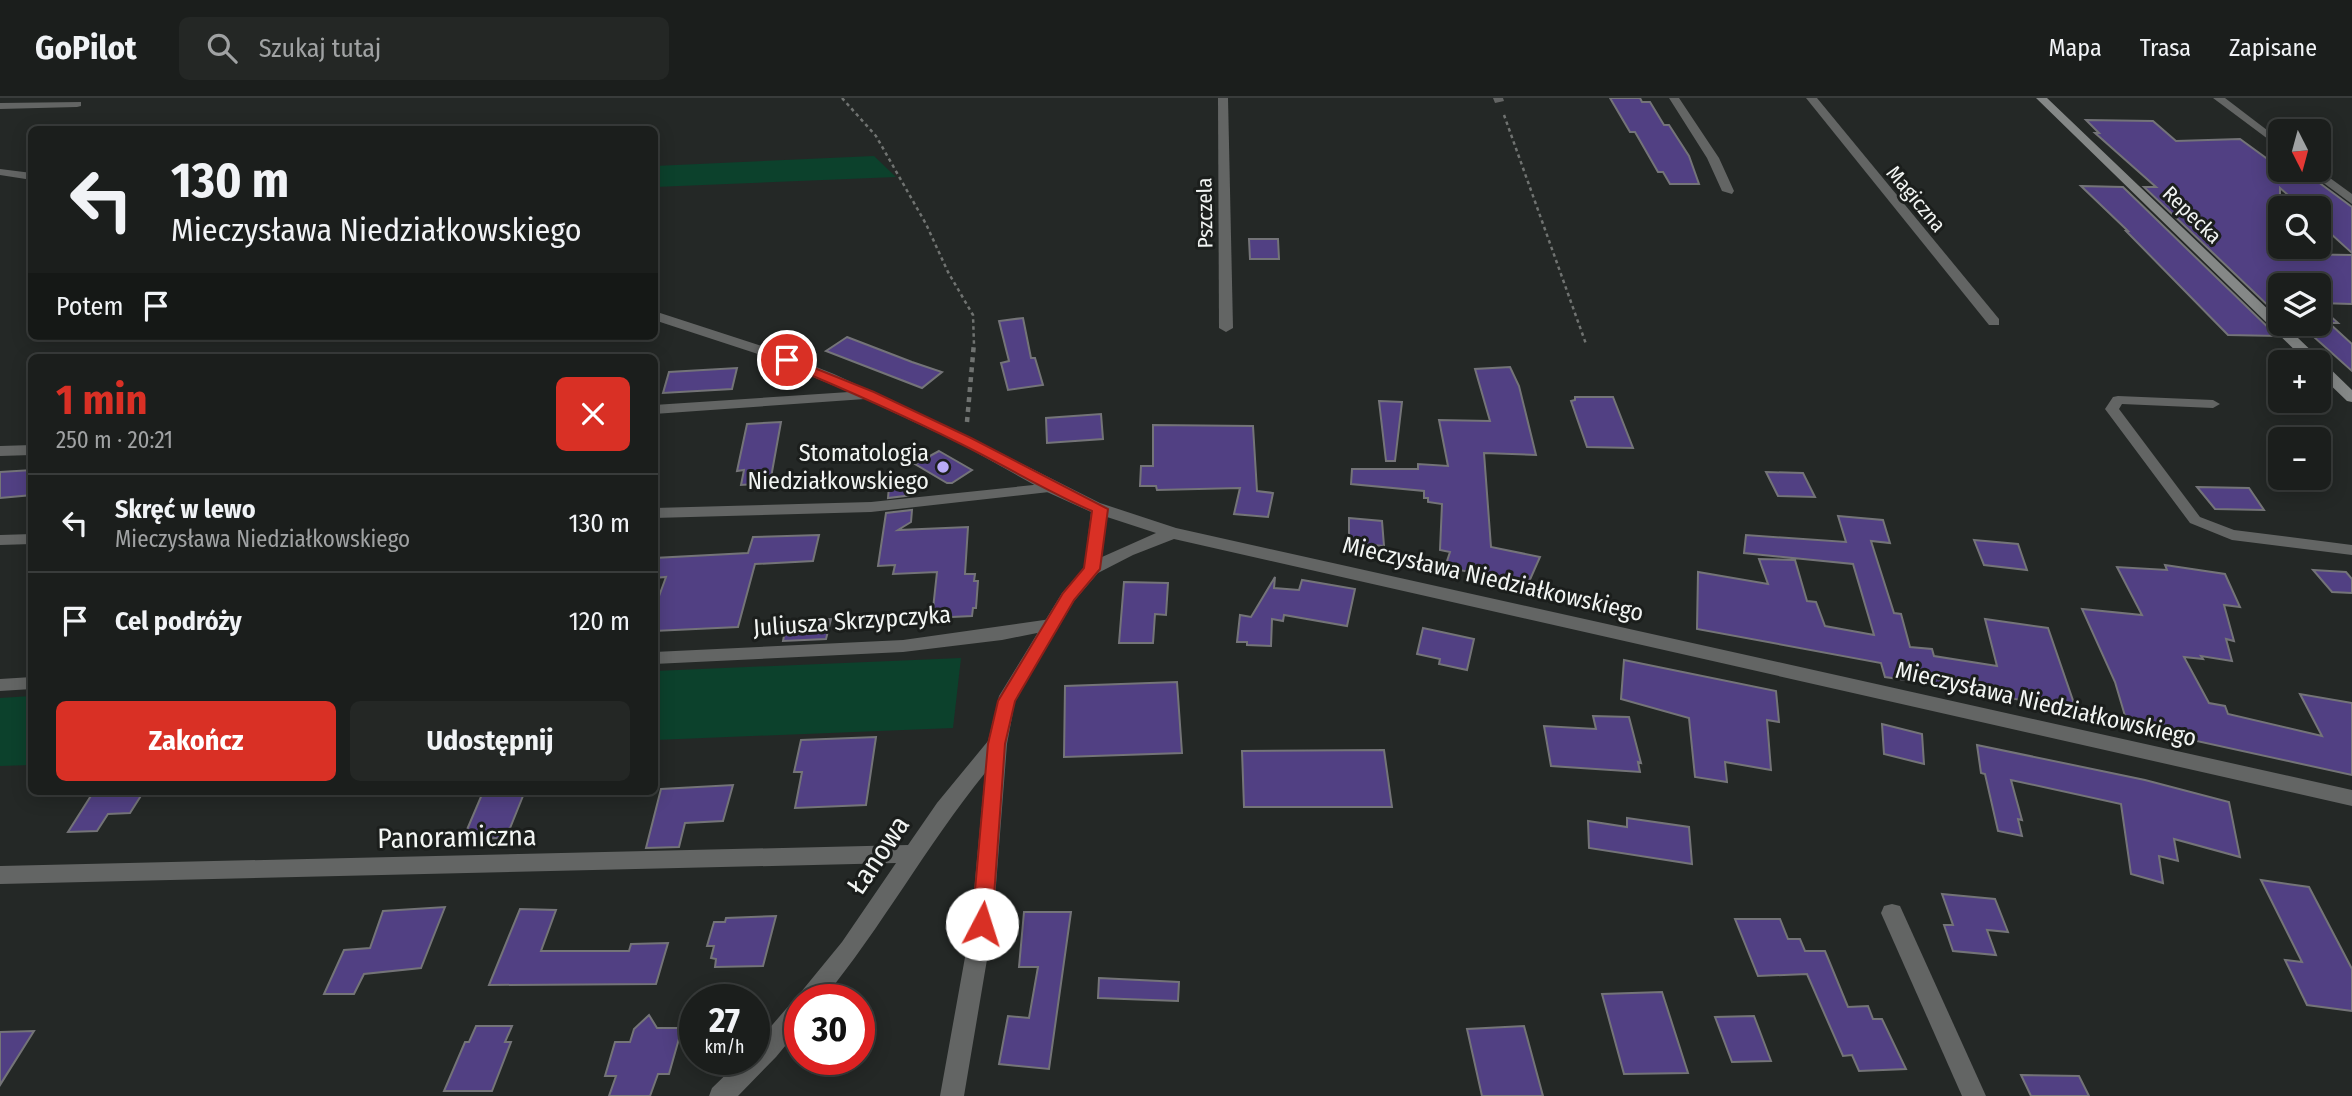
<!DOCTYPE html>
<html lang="pl">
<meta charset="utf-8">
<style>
:root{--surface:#1b1e1c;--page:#242725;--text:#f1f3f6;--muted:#a0a2a3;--line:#393c3b;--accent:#d93025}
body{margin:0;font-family:"Fira Sans Condensed",sans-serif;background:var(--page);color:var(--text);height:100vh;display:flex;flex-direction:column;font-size:26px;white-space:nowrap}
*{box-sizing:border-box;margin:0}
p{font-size:23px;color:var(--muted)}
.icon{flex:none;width:38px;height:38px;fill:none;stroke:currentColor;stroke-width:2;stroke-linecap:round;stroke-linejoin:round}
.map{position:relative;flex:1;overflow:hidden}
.panel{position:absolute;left:28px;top:256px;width:630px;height:441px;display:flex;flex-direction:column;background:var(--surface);border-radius:10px;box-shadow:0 4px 18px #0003,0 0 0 2px var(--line)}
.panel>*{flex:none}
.hud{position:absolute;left:28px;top:28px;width:630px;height:214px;border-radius:10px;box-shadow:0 4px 18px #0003,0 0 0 2px var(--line);background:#1b1e1c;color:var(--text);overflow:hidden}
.needle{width:46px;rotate:174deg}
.controls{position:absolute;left:2268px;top:21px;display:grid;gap:14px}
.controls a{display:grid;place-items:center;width:63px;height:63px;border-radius:10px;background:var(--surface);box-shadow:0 4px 18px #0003,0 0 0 2px var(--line);font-size:35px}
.speed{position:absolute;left:679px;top:886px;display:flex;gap:14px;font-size:35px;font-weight:700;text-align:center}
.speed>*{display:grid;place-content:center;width:91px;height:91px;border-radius:50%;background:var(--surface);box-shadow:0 4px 18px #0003,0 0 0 2px var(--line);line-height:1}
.speed small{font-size:18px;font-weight:400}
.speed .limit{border:10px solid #d22;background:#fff;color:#111}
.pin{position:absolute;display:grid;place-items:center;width:60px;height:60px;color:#fff;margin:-30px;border:4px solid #fff;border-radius:50%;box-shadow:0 2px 7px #0007}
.me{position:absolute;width:77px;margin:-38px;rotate:5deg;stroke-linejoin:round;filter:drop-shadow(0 0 5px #0008)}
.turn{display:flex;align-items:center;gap:24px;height:147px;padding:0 28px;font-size:32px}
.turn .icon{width:91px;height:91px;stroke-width:2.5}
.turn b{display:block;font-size:49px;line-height:60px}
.then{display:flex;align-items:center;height:66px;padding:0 28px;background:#0003;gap:14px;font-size:26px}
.round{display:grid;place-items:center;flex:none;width:74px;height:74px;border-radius:10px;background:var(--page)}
.overview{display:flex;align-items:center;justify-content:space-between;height:119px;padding:0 28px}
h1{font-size:42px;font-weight:700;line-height:52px;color:var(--accent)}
.action{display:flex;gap:14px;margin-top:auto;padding:14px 28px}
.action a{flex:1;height:80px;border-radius:10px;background:var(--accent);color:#fff;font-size:28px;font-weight:700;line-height:80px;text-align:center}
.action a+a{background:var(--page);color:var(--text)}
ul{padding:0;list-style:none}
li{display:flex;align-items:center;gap:21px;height:98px;padding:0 28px;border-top:2px solid var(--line)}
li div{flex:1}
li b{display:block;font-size:26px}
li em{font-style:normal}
header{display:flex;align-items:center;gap:42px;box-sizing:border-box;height:98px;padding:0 35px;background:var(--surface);border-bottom:2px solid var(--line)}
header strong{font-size:33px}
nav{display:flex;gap:38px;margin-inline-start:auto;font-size:24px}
.search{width:490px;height:63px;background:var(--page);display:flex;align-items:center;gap:18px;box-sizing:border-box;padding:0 24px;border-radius:10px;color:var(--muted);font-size:26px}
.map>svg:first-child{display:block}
</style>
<header>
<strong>GoPilot</strong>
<div class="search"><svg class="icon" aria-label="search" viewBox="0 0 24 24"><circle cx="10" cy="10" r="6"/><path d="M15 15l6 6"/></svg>Szukaj tutaj</div>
<nav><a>Mapa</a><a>Trasa</a><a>Zapisane</a></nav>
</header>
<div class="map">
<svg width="2352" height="998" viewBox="0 0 2352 998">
<rect width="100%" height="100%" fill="#242826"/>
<g fill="#0c412c">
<path d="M874,58L896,79L655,89V68Z"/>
<path d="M961,560L953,630L655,642V573Z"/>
<path d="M31,598V667L0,668V600Z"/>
</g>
<g fill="#514083" stroke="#747478" stroke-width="2">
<path d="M1610,0H1640L1642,4H1650L1664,27H1669L1689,58L1699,86H1670L1663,74H1658L1635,34H1630Z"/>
<path d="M2086,22L2153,23L2176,43L2240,41L2273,65H2280V75H2306L2352,109V155L2319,125V110H2303L2280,90V156L2352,157V206L2319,205V187H2280V219L2144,89H2156L2095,35H2099Z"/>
<path d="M2081,88L2123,89L2277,238L2228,237L2126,133H2128Z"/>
<path d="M1249,141H1278L1279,161H1250Z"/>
<path d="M2319,208L2338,225H2329L2352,246V273L2314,239H2301L2287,226H2319Z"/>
<path d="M1023,220L1031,260H1035L1043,287L1008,292L1001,265L1009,263L999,223Z"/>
<path d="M847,239L912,264L942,274L922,290L826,253Z"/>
<path d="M1510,269L1519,288L1536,357L1484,355L1491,449L1540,459L1528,486L1445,469L1450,454L1440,452L1442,406L1428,404V400H1424V393L1351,386L1352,371H1418V366L1448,368L1439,322L1490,323L1475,271Z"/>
<path d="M737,270L732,291L663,295L669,274Z"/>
<path d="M1575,299H1613L1633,350L1587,349L1571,303L1575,302Z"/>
<path d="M1379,303L1402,304L1395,363H1386Z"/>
<path d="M1101,316L1103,341L1047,345L1046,320Z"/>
<path d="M781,324L770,385L741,387L744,372L737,373L747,326Z"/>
<path d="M1153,327L1253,328L1257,393L1273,395L1268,419L1234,416L1240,390L1157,392L1156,388H1140L1141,368H1153Z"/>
<path d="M939,353L972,372L952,385H947L915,366Z"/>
<path d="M32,372V397L0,400V374Z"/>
<path d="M1766,374L1803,375L1815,399L1778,398Z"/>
<path d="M914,387L913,397L888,400L889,388Z"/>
<path d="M2197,389L2249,390L2264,412L2215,411Z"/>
<path d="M912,412L911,424L898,432L968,429L965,476H975L974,483H978L976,510H973L972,518L932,520L937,474L893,476L895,467L878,468L886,415Z"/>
<path d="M1838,418L1883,422L1890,445L1871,443L1894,515L1901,516L1910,549L1932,551L1934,558L1997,568L1985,521L2048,530L2078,617L2040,611L2038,605L1958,591L1957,589L1885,579L1881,565L1697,531L1698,474L1768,486L1759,461L1795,462L1807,503L1816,504L1825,528L1874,537L1853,466L1744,455L1746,437L1846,444Z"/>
<path d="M1349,420L1382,423L1384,448L1349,445Z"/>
<path d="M819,437L813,463L755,466L738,529L654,533V512L666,479L654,480V460L748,455L753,439Z"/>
<path d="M1974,442L2018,446L2027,472L1984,467Z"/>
<path d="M2165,467L2225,476L2240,509L2224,507L2234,543L2226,541L2232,563L2201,558L2203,561L2184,559L2209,605L2225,608L2228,616L2322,638L2300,596L2352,605V677L2128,628L2115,584L2082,511L2142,517L2117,469L2167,472Z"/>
<path d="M2313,472L2346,474L2352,481V495L2332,494Z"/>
<path d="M1275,479L1274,490L1299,492L1302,482L1355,491L1347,528L1284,517L1283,523L1272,521L1271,548L1247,547V544H1237L1240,517L1251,519Z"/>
<path d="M1124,484L1168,485L1166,517L1155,516L1153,545H1119Z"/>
<path d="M831,521L826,541L783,543L787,522Z"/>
<path d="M1423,530L1474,541L1467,572L1439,566L1440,561L1417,556Z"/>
<path d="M1624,562L1776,593L1779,624L1767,622L1771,672L1725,664L1727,684L1695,679L1689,620L1621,601Z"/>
<path d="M1177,584L1182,655L1064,659L1065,588Z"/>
<path d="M1593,618L1629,619L1641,665L1638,664L1640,674L1551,668L1544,628L1596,631Z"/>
<path d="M1882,626L1922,636L1924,666L1884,656Z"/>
<path d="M876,639L866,707L795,710L802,674H794L801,642Z"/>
<path d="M1977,647L2145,682L2229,704L2240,759L2174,741L2178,763L2159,758L2163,785L2131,776L2121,706L2011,682L2022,722L2018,721L2022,738L1998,733L1985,676L1981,675Z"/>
<path d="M1384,652L1392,709H1244L1242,653Z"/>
<path d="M733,687L723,723L685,725L679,749L646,750L661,691Z"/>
<path d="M94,693H144L130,715L108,716L97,733L68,734Z"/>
<path d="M525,693L506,740L463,741L483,694Z"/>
<path d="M1627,720L1689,729L1692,766L1589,750L1588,723L1627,729Z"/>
<path d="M2261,782L2309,789L2352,871V913L2307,907L2285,862L2302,864Z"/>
<path d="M1942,796L1995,801L2008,834L1987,832L1996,857L1953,853L1944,827H1953Z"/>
<path d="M445,809L421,870L364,876L354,896H324L344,852L370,850L383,813Z"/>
<path d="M520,811L556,812L541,853H629L631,846L668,845L656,886L489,887Z"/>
<path d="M1024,814H1071L1049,971L999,966L1008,918L1029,920L1038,869H1019Z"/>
<path d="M776,818L763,868L715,869L716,861L711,860L714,848H707L714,824H725L726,820Z"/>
<path d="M1735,821H1780L1788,841H1800L1805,853H1825L1848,909L1868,908L1873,921H1882L1906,971L1859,973L1852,957L1843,958L1807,876L1758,878Z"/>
<path d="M1099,880L1179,884L1178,903L1098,900Z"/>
<path d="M1662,894L1688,975L1624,976L1602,896Z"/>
<path d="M649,917L657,930H682L669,976H658L650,998H609L616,978H605L615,944H630L634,931Z"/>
<path d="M1754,918L1771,963L1732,964L1715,919Z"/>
<path d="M476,928H512L505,944H511L492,993H444L465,944H469Z"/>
<path d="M1524,928L1543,998H1482L1467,931Z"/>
<path d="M34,933L0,987V934Z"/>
<path d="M2021,977L2079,978L2089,998H2031Z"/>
</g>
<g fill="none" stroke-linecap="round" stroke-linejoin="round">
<g stroke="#707371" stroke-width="2.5" stroke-dasharray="3.5 3.5" stroke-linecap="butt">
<path d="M842,0L876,38L926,126L948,174L973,217L974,247"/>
<path d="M1504,17L1586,246"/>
</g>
<path stroke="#707371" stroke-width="4.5" stroke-dasharray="5 5" stroke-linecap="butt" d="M967,324L974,245"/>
<g fill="#636564" fill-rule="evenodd">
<path d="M2118,298L2213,302L2220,306L2213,310L2122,306L2119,311L2200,419L2234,432L2352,447V457L2232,442L2190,425L2105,311L2113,299Z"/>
<path d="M1053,385L1060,390L1058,393L871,414L654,420V410L871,404Z"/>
<path d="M32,436V446L0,447V437Z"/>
<path d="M1051,521L1059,527L1057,531L1002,542L903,554L654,566V554L903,542Z"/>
<path d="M32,579V591L0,593V581Z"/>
</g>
<g fill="#636564" fill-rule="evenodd">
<path d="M1218,0H1228L1233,230L1226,234L1219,230Z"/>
<path d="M1493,0H1503L1504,3L1495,5Z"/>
<path d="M1669,0H1679L1719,60L1734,93L1732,96L1722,93L1707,60Z"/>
<path d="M1806,0H1817L1999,221V227H1989Z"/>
<path d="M2213,0H2225L2280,42V50Z"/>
<path d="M81,4V8L77,9L0,11V5Z"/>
<path d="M0,71L32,75V82L0,77Z"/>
<path d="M2306,72H2319L2352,96V106Z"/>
<path d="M654,213L771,251L834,276L971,340L1100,405L1176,430L2352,692V708L1174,441L1133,457L1098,475L1074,503L1015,603L1007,646L993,826L964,998H940L971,826L985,675C926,748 882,829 823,901H800V930L776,959L738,998H709L712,990L742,961H754V948L792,904L798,902L801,894L842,844L896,765L0,786V768L908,747L937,705L988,643L999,598L1062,495L1084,470L1091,414L1047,394L961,346L865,301L654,316V307L849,294L761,257L654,222ZM1107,419L1156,435L1102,459Z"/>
<path d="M32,347V357L0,358V348Z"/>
<path d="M1892,806L1900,808L1986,998H1962L1881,815L1884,808Z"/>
</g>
<path fill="#858887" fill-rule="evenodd" d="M2036,0H2047L2320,261L2352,292V304L2347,303L2319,276V264H2307Z"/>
</g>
<path fill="#d93025" stroke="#8d1f18" stroke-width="2" d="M787,259L874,294L971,340L1108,411L1100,471L1074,502L1015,603L1005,646L992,826L989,832L982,835L975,832L972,826L988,646L998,603L1063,495L1084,470L1092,413C1046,393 1004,367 959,345C901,316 842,290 782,265V260Z"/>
<circle fill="#b9abf7" stroke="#1b1e1c" stroke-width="2.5" cx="943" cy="369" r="7"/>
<g text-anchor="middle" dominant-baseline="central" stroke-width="6" stroke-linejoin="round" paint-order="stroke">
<g font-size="21" fill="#f2f5f3" stroke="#1b1e1c">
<text transform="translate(1916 101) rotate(50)">Magiczna</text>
<text transform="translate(1205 115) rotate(-91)">Pszczela</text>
<text transform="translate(2192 117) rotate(44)">Repecka</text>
</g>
<g font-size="24" fill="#f2f5f3" stroke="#1b1e1c" text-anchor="end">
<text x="929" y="355">Stomatologia<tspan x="929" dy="28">Niedziałkowskiego</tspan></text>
</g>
<g font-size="24" fill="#f2f5f3" stroke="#1b1e1c">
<text transform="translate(1493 481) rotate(13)">Mieczysława Niedziałkowskiego</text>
<text transform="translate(852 523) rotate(-4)">Juliusza Skrzypczyka</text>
<text transform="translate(2046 606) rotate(13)">Mieczysława Niedziałkowskiego</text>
</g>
<g font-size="28" fill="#f2f5f3" stroke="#1b1e1c">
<text transform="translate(457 739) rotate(-1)">Panoramiczna</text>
<text transform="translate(878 757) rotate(-56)">Łanowa</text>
</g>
</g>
</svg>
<div class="controls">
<a><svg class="needle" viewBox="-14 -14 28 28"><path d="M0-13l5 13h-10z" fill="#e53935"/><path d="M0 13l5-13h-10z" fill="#a0a2a3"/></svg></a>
<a><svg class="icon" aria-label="search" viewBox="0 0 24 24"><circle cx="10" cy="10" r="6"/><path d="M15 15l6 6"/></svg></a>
<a><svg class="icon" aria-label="layers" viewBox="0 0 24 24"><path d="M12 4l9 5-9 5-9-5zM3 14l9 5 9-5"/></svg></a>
<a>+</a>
<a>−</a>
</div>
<div class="speed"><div>27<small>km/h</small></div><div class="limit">30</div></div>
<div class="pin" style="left:787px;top:262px;background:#d93025"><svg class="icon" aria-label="arrive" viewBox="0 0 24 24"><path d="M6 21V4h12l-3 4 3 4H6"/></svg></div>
<svg class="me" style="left:982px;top:826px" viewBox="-20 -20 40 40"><circle r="19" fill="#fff"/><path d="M0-13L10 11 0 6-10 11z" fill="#d93025"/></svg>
<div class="hud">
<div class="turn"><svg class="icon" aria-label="left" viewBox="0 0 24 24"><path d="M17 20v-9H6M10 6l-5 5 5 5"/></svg><div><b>130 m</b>Mieczysława Niedziałkowskiego</div></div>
<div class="then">Potem<svg class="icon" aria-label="arrive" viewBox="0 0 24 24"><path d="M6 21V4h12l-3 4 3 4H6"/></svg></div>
</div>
<section class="panel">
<div class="overview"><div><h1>1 min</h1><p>250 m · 20:21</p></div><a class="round" style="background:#d93025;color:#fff"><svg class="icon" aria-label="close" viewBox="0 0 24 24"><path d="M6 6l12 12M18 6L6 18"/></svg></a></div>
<ul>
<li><svg class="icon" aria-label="left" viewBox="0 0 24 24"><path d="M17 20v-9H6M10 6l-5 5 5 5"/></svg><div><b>Skręć w lewo</b><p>Mieczysława Niedziałkowskiego</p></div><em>130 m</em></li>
<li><svg class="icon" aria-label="arrive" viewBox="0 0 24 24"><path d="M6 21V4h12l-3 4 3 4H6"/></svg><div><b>Cel podróży</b></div><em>120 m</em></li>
</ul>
<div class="action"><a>Zakończ</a><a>Udostępnij</a></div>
</section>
</div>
